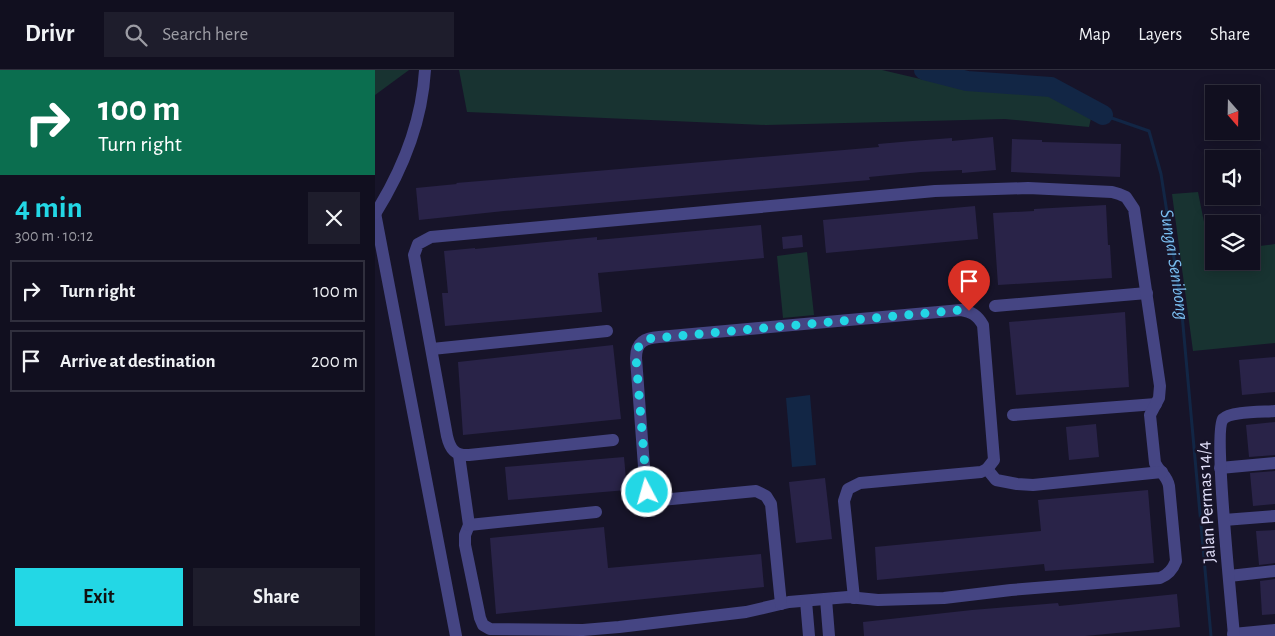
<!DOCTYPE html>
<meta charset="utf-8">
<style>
:root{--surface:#110f1f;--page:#1e1d2c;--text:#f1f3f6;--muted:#9c9ca4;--line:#302f3d;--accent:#23d7e5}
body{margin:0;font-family:"Alegreya Sans",sans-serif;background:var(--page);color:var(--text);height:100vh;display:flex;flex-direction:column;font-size:19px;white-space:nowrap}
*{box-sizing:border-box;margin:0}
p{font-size:16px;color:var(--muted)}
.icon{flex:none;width:28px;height:28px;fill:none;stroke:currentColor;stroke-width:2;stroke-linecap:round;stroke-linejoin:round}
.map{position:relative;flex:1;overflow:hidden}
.sheet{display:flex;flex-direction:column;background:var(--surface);width:375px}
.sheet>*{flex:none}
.guide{background:#0b6e4f;color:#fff;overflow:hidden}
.needle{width:32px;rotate:160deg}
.controls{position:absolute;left:830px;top:15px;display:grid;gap:10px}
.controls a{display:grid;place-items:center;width:55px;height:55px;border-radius:0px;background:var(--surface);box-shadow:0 2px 12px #0003,0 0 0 1px var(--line);font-size:25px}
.pin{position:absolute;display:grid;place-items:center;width:42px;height:42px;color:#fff;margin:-51px -21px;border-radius:50% 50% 50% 0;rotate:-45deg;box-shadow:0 0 5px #0007}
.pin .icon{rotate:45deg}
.me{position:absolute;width:55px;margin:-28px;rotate:354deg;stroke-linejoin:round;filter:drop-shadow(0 0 4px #0008)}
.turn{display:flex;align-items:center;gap:18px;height:105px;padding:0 15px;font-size:22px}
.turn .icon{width:65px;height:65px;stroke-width:2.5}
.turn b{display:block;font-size:35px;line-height:42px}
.round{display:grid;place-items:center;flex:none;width:52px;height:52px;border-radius:0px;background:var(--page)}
.head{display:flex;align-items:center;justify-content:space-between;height:85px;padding:0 15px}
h1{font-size:30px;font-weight:600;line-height:38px;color:var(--accent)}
.cta{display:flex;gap:10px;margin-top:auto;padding:10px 15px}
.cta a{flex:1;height:58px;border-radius:0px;background:var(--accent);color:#111;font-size:20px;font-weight:600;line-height:58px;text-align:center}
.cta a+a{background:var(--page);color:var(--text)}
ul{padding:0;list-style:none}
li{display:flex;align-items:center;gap:15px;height:62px;margin:0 10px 8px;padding:0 5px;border:2px solid var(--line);border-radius:0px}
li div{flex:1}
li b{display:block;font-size:19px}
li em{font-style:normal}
header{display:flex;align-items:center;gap:30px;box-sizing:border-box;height:70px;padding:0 25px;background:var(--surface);border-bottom:1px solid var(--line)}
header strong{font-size:24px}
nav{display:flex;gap:28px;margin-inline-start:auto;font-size:18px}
.search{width:350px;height:45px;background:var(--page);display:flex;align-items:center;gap:12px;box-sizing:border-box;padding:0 18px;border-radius:0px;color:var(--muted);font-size:19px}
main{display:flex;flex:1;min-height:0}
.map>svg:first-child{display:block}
</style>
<header>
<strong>Drivr</strong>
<div class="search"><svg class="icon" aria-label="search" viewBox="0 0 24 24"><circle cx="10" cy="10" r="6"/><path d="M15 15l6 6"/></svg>Search here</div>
<nav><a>Map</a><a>Layers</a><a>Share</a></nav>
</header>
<main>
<section class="sheet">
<div class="guide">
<div class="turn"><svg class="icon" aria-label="right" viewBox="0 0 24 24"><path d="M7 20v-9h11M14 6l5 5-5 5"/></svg><div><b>100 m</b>Turn right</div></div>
</div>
<div class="head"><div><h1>4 min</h1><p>300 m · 10:12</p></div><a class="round"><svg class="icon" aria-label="close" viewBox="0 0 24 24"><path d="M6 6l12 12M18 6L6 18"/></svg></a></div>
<ul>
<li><svg class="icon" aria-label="right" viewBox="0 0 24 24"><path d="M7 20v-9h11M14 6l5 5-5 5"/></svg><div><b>Turn right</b></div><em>100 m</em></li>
<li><svg class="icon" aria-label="arrive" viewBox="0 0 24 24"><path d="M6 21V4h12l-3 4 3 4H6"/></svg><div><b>Arrive at destination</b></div><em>200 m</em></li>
</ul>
<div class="cta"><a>Exit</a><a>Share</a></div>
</section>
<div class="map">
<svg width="900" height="566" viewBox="0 0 900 566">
<rect width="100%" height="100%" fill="#171429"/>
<g fill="#183331">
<path d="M0,0H34L0,25Z"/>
<path d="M84,0H507L588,19L675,24L717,44L714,57L630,49L391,55L92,42Z"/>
<path d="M823,122L835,182H839V191H876V177L900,174V273L818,281L797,124Z"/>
<path d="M432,182L439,245L408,248L402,186Z"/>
</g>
<path fill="#122645" d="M435,325L441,395L417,397L411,328Z"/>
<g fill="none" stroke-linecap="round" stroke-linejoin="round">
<path stroke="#122645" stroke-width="3" id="s1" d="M728,45L774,61L786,104L806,233L836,566"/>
<path stroke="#122645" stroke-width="20" d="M549,0L592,11L676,17L728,45"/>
</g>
<g fill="#292348">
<path d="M618,67L621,100L587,103V100L546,102L494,107L495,110L129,141L44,150L41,118L82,114L81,113L504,77L503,74L537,71L577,68V71Z"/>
<path d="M637,69L667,70V72L746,74L745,107L636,102Z"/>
<path d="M731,135L733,175H735L737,208L623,215L618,143L659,141V139Z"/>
<path d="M600,136L603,169L451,183L448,150Z"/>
<path d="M386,155L389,188L223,203L227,242L70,256L67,223H73L69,181L100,178V179L222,167V170Z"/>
<path d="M427,165L428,177L408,179L407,167Z"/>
<path d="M750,242L754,317L641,325L634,252Z"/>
<path d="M238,275L246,349L88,365L83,292Z"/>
<path d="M900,287V322L867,325L864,290Z"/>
<path d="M900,352V385L874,387L871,355Z"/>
<path d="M721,354L724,387L694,390L691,357Z"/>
<path d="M249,387L252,420L133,430L130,397Z"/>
<path d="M900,401V434L878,436L875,403Z"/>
<path d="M450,408L457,469L421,473L414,412Z"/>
<path d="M773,420L779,493L670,501L669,494L502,510L500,477L666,461L663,430Z"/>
<path d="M229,457L233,498L386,484L389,517L121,544L115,468Z"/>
<path d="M900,460V493L884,495L881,461Z"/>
<path d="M900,509V544L887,545L885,511Z"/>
<path d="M802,524L805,557L710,566H489L488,552L597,540L683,533L684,536Z"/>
</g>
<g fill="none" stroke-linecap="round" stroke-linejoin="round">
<g stroke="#454583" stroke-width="12">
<path d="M0,143L81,566"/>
<path d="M0,144C27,101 47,51 50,0"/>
<path d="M620,236L772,223"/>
<path d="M57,279L232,261"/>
<path d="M638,345L781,334"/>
<path d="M84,385L94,455L90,465V475L105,548L108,555L115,559L208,560L244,557L371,542L414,532L473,527L503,530L569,528L636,520L785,508C793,505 798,499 801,491L794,416C792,405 784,402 780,393L775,345L784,328L785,316L759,139L751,127L744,124L737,122L653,118L560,121L56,167L43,174L39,185L72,366C75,379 80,386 94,385L238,370"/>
<path d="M845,398L900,393"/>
<path d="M612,399L621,410L642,414L658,415L787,402"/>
<path d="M849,450L900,446"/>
<path d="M94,455L221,442"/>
<path d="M854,506L900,501"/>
<path d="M451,529L454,566"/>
<path d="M431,531L434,566"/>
<path d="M406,534L396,434L391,426L381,421L286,430L279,429L273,426L270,410L261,288C261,272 270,268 284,267L586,240C597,242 602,245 608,255L619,390L612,399L606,402L485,413L473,419L469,431L479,528"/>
<path d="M858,564L900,560"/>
<path d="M859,566C857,538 838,361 848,349C855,341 889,342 900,341"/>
</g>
</g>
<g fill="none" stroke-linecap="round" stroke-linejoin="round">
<path stroke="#23d7e5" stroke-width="9" stroke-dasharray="0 16.2" d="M272,422L261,288L264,275L270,269L586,240L594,241"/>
</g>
<g text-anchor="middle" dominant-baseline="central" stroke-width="5" stroke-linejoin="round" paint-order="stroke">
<g font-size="18" fill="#e3e0fb" stroke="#171429">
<text transform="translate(832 432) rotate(-93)">Jalan Permas 14/4</text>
</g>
<g font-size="19" font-style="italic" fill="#7bbdef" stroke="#171429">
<text stroke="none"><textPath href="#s1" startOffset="185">Sungai Senibong</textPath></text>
</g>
</g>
</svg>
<div class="controls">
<a><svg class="needle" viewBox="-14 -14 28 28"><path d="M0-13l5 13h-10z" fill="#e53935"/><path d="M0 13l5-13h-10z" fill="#9c9ca4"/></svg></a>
<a><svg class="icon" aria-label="sound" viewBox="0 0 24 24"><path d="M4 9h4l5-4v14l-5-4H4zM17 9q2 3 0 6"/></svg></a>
<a><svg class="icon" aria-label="layers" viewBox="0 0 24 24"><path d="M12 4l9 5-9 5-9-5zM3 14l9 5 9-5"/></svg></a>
</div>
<div class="pin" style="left:594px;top:241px;background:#d93025"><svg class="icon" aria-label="arrive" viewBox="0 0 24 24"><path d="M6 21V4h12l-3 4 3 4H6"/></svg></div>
<svg class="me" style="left:272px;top:422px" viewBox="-20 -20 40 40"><circle r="17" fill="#23d7e5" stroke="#fff" stroke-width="3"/><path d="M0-11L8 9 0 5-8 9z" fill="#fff"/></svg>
</div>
</main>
